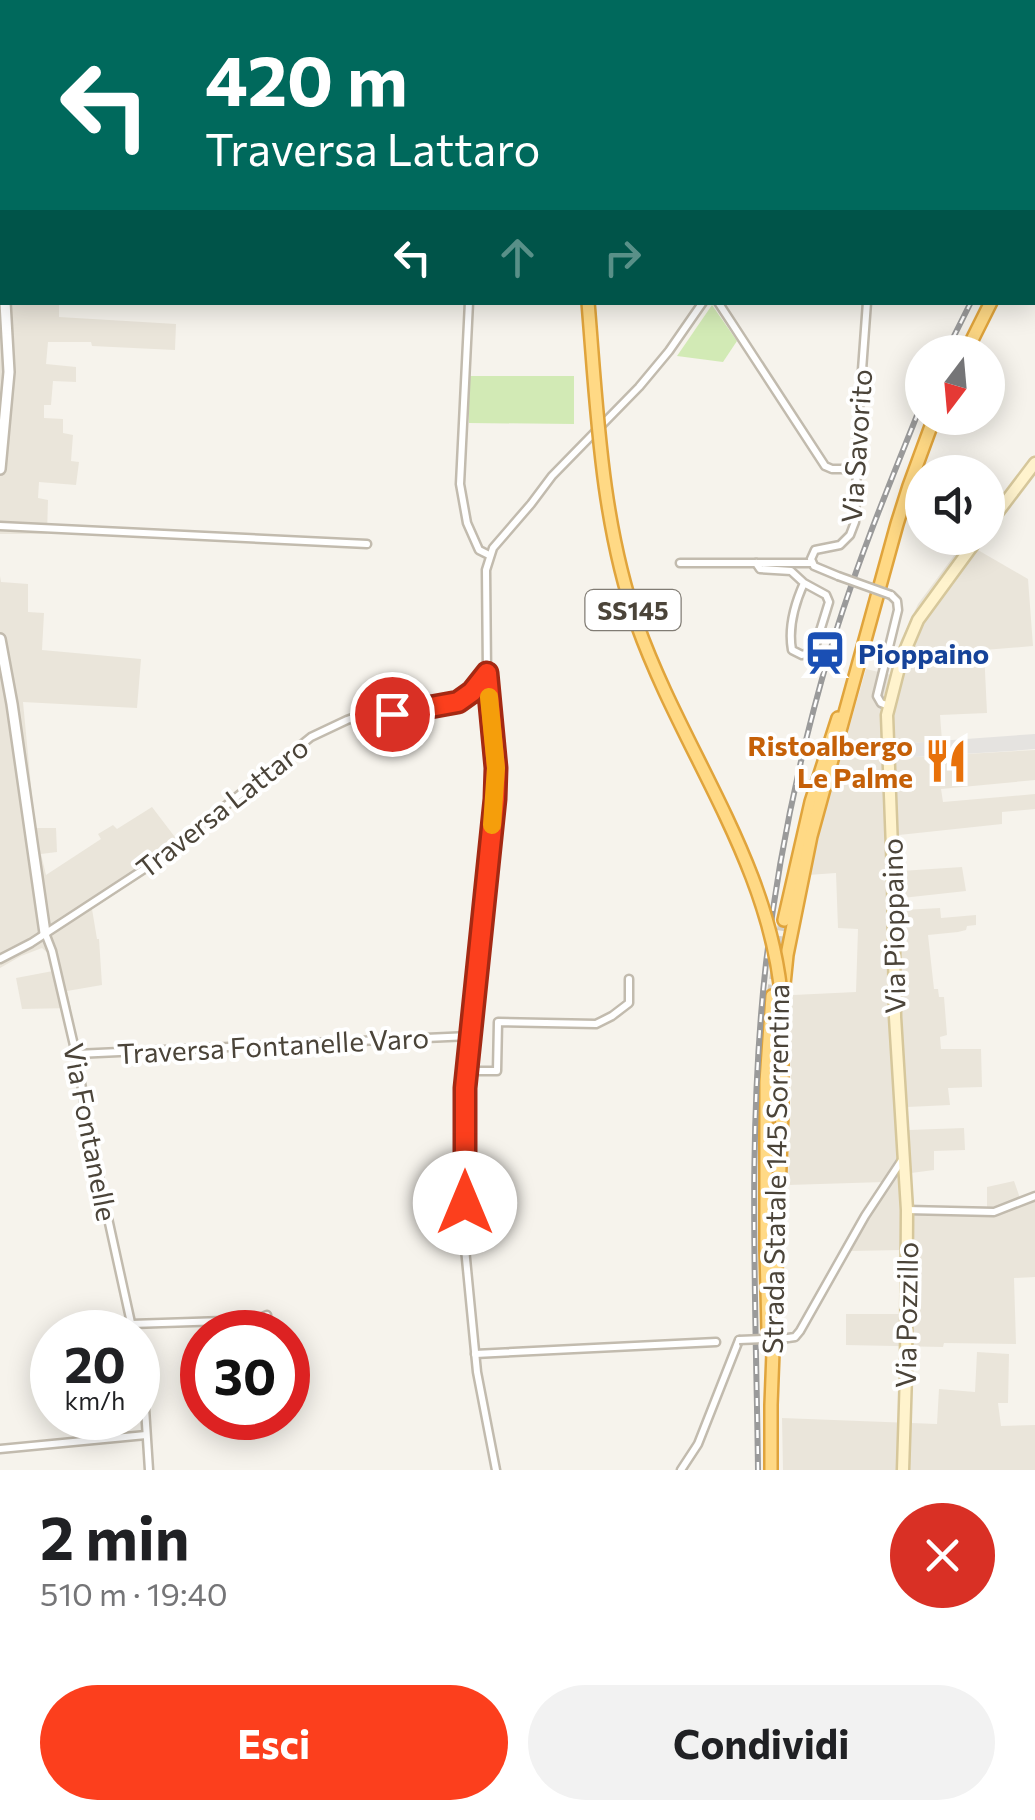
<!DOCTYPE html>
<html lang="it">
<meta charset="utf-8">
<style>
:root{--surface:#fff;--page:#f2f2f2;--text:#202124;--muted:#757577;--accent:#fc3f1d}
body{margin:0;font-family:Commissioner,sans-serif;background:var(--page);color:var(--text);height:100vh;display:flex;flex-direction:column;font-size:38px;white-space:nowrap}
*{box-sizing:border-box;margin:0}
p{font-size:32px;color:var(--muted)}
.icon{flex:none;width:55px;height:55px;fill:none;stroke:currentColor;stroke-width:2;stroke-linecap:round;stroke-linejoin:round}
.map{position:relative;height:1470px;overflow:hidden}
.drawer{display:flex;flex-direction:column;background:var(--surface);flex:1}
.drawer>*{flex:none}
.hud{position:absolute;left:0px;top:0px;width:1035px;height:305px;box-shadow:0 5px 25px #0003;background:#00695c;color:#fff;overflow:hidden}
.needle{width:65px;rotate:196deg}
.tools{position:absolute;left:905px;top:335px;display:grid;gap:20px}
.tools a{display:grid;place-items:center;width:100px;height:100px;border-radius:50%;background:var(--surface);box-shadow:0 5px 25px #0003;font-size:50px}
.speed{position:absolute;left:30px;top:1310px;display:flex;gap:20px;font-size:50px;font-weight:700;text-align:center}
.speed>*{display:grid;place-content:center;width:130px;height:130px;border-radius:50%;background:var(--surface);box-shadow:0 5px 25px #0003;line-height:1}
.speed small{font-size:25px;font-weight:400}
.speed .limit{border:15px solid #d22;background:#fff;color:#111}
.pin{position:absolute;display:grid;place-items:center;width:85px;height:85px;color:#fff;margin:-42px;border:5px solid #fff;border-radius:50%;box-shadow:0 2px 10px #0007}
.me{position:absolute;width:110px;margin:-55px;rotate:0deg;stroke-linejoin:round;filter:drop-shadow(0 0 8px #0008)}
.turn{display:flex;align-items:center;gap:35px;height:210px;padding:0 40px;font-size:45px}
.turn .icon{width:130px;height:130px;stroke-width:2.5}
.turn b{display:block;font-size:70px;line-height:85px}
.lanes{display:flex;align-items:center;height:95px;padding:0 40px;background:#0003;justify-content:center;gap:50px;direction:ltr}
.lanes .off{opacity:.35}
.round{display:grid;place-items:center;flex:none;width:105px;height:105px;border-radius:52px;background:var(--page)}
.summary{display:flex;align-items:center;justify-content:space-between;height:170px;padding:0 40px}
h1{font-size:60px;font-weight:700;line-height:75px}
.action{display:flex;gap:20px;margin-top:auto;padding:20px 40px}
.action a{flex:1;height:115px;border-radius:60px;background:var(--accent);color:#fff;font-size:40px;font-weight:700;line-height:115px;text-align:center}
.action a+a{background:var(--page);color:var(--text)}
.map>svg:first-child{display:block}
</style>
<div class="map">
<svg width="1035" height="1470" viewBox="0 0 1035 1470">
<rect width="100%" height="100%" fill="#f6f3ec"/>
<g fill="#eae5da">
<path d="M0,0H136L135,2H2V302L59,303V317L176,324L175,350L92,346L91,342H48L46,364L76,367V382L53,381L51,405H44V418L63,419V433L73,435L71,461L79,462L76,485L39,482L38,498L48,500L47,534H0Z"/>
<path d="M964,542L1028,579L1033,646L984,650L987,713L940,715L942,741L897,744L898,758L1035,750V780L941,789L943,802L1035,794V809L1002,812V824L899,835L901,871L962,867L966,891L902,898L903,910L940,908L941,918L976,915V925L967,926L966,930L958,932L928,935L934,989H938L939,997H944L947,1035L940,1037L941,1049H981L982,1087L948,1088L950,1105L907,1107L909,1130L964,1128L965,1150L934,1151V1170L911,1173L914,1205L987,1207V1187L1014,1181L1020,1198L1035,1194V1277L1014,1278L1016,1344L944,1343L943,1347L846,1345V1314H900L902,1250L851,1251L871,1212L890,1185L884,1182L788,1185L791,1095L789,998H793V995L856,992L858,929L838,928L836,873L808,875L817,839L866,669L892,675L901,640L918,604Z"/>
<path d="M0,576L1,582L28,584V612L44,613L42,650L141,659L137,708L23,702L35,828H56L57,852L41,854L46,875L101,839L98,834L113,825L117,829L152,807L184,849L92,909L97,939H99L102,985L67,991L71,1008L22,1009L16,978L53,971L49,954L42,948L21,956L0,968Z"/>
<path d="M977,1352L1009,1354L1008,1403H998L1001,1426L1035,1425V1470H783L782,1418L937,1424L939,1389L975,1392Z"/>
</g>
<g fill="#d2eab5">
<path d="M712,305L737,341L723,362L677,356Z"/>
<path d="M469,376H574V424L469,423Z"/>
</g>
<path fill="#e5e3e0" d="M1035,734V749L1011,751L898,758L896,744Z"/>
<g fill="none" stroke-linecap="round" stroke-linejoin="round">
<path stroke="#d4d0c8" stroke-width="11" stroke-dasharray="11 5.5" stroke-linecap="butt" d="M772,996L784,920"/>
<g stroke="#c2bbae" stroke-width="11">
<g id="minor">
<path d="M445,0V2"/>
<path d="M970,0V2"/>
<path d="M916,2V0"/>
<path d="M1032,72H1035"/>
<path d="M469,302L460,484L467,523L479,550L489,555"/>
<path d="M718,302L825,466L832,469H858"/>
<path d="M0,526L367,544"/>
<path d="M680,563H812"/>
<path d="M756,563L760,569L791,571L804,583C795,603 788,628 792,650L802,655L811,652L816,644L829,602L826,595L804,583"/>
<path d="M838,576L814,566L811,559L815,550L840,545L850,535L855,522L859,411L867,302"/>
<path d="M487,673L496,767L495,799L465,1088L464,1238L477,1372L496,1470"/>
<path d="M889,706L881,703L877,696L898,610L897,601L891,595"/>
<path d="M45,933L52,951L76,1054L91,1141L133,1332"/>
<path d="M0,959L31,943L161,858L311,737L347,720L361,715L436,708L458,702L472,692L487,673L486,570L493,548L531,504L552,476L639,387L669,351L703,302"/>
<path d="M76,1054L470,1036"/>
<path d="M467,1071H497L498,1022L596,1024L612,1016L629,1003V979"/>
<path d="M907,1210L994,1212L1035,1196"/>
<path d="M131,1324L255,1320L267,1315"/>
<path d="M788,1338L795,1337L800,1331L865,1216L902,1160"/>
<path d="M138,1354L143,1377L149,1470"/>
<path d="M475,1354L716,1342"/>
<path d="M0,1449L146,1435"/>
<path d="M681,1470L698,1444L739,1340"/>
</g>
</g>
<g stroke="#c2bbae" stroke-width="14">
<g id="tertiary">
<path d="M13,2V0"/>
<path d="M0,469L9,372L5,302"/>
<path d="M0,639L12,704L45,933"/>
</g>
</g>
<g stroke="#d6c79b" stroke-width="15">
<g id="secondary">
<path d="M988,525L1035,463"/>
<path d="M903,1470L906,1374L907,1210L895,1017L893,875L887,715L901,660L918,620L978,538"/>
</g>
</g>
<g stroke="#e0a43c" stroke-width="16">
<g id="trunk">
<path d="M556,0V2"/>
<path d="M1032,220L1035,215"/>
<path d="M966,352L991,302"/>
<path d="M784,920L811,802L838,718"/>
<path d="M768,1330L766,1250V1082L772,996"/>
<path d="M771,1470V1405L782,1113V1004L787,955L811,836L897,524L909,486L934,418"/>
</g>
</g>
<use href="#minor" stroke="#fff" stroke-width="6"/>
<use href="#tertiary" stroke="#fff" stroke-width="9"/>
<use href="#secondary" stroke="#fff3cd" stroke-width="10"/>
<use href="#trunk" stroke="#ffd985" stroke-width="11"/>
<g stroke="#9a9a9a" stroke-width="6">
<g id="rail">
<path d="M1032,181L1035,176"/>
<path d="M946,352L971,302"/>
<path d="M758,1470C756,1301 747,1131 766,963C778,858 800,753 830,651C855,567 889,485 922,403"/>
</g>
</g>
<use href="#rail" stroke="#fff" stroke-width="2.5" stroke-dasharray="8" stroke-linecap="butt"/>
<g stroke="#c2bbae" stroke-width="11" stroke-linecap="butt">
<g id="minor-bridge">
<path d="M838,576L891,595"/>
<path d="M739,1340L788,1338"/>
</g>
</g>
<g stroke="#e0a43c" stroke-width="16" stroke-linecap="butt">
<path id="trunk-bridge" d="M588,302C597,410 601,521 637,624C683,753 772,865 782,1004"/>
</g>
<use href="#minor-bridge" stroke="#fff" stroke-width="6"/>
<use href="#trunk-bridge" stroke="#ffd985" stroke-width="11"/>
</g>
<g fill="none" stroke-linecap="round" stroke-linejoin="round">
<g stroke="#a42913" stroke-width="25">
<path id="route" d="M392,714L458,702L472,692L487,673L496,768L495,799L465,1088V1203"/>
</g>
<use href="#route" stroke="#fc3f1d" stroke-width="18"/>
<path stroke="#f59e0b" stroke-width="18" d="M489,697L496,768L492,825"/>
</g>
<defs>
<g id="station-bare" transform="scale(3.45)"><path d="M-3-6H3Q5-6 5-4V2Q5 4 3 4L4.5 6H3L1.5 4h-3L-3 6H-4.5L-3 4Q-5 4-5 2V-4Q-5-6-3-6ZM-3.5-4v3h7v-3ZM-3.5 1v1.5H-2V1ZM2 1v1.5H3.5V1Z" fill="#1a4fb4" stroke="#fff" stroke-width="2.5" paint-order="stroke"/></g>
<g id="restaurant-bare" transform="scale(3.45)"><path d="M-5-6h1v4h1v-4h1v4h1v-4h1v5L-1.5 .5V6h-2V.5L-5-1ZM5-6V6H3V1.5H1.5Q1.5-4 5-6Z" fill="#e8710a" stroke="#fff" stroke-width="2.5" paint-order="stroke"/></g>
</defs>
<g fill-rule="evenodd">
<use href="#station-bare" x="825" y="653"/>
<use href="#restaurant-bare" x="946" y="761"/>
</g>
<g text-anchor="middle" dominant-baseline="central" stroke-width="8" stroke-linejoin="round" paint-order="stroke">
<rect fill="#fff" stroke="#817c74" stroke-width="2.5" x="585.5" y="590" width="95" height="40" rx="8"/>
<g font-size="25" font-weight="bold" fill="#4b4439">
<text x="633" y="610">SS145</text>
</g>
<g font-size="28" fill="#4b4439" stroke="#fff">
<text transform="translate(856 446) rotate(-86)">Via Savorito</text>
<text transform="translate(222 807) rotate(-38)">Traversa Lattaro</text>
<text transform="translate(893 926) rotate(-91)">Via Pioppaino</text>
<text transform="translate(273 1045) rotate(-3)">Traversa Fontanelle Varo</text>
<text transform="translate(91 1132) rotate(79)">Via Fontanelle</text>
<text transform="translate(775 1169) rotate(-89)">Strada Statale 145 Sorrentina</text>
<text transform="translate(906 1315) rotate(-89)">Via Pozzillo</text>
</g>
<g font-size="28" font-weight="bold" fill="#164399" stroke="#fff" text-anchor="start">
<text x="858" y="653">Pioppaino</text>
</g>
<g font-size="28" font-weight="bold" fill="#c56008" stroke="#fff" text-anchor="end">
<text x="913" y="745">Ristoalbergo<tspan x="913" dy="32">Le Palme</tspan></text>
</g>
</g>
</svg>
<div class="tools">
<a><svg class="needle" viewBox="-14 -14 28 28"><path d="M0-13l5 13h-10z" fill="#e53935"/><path d="M0 13l5-13h-10z" fill="#757577"/></svg></a>
<a><svg class="icon" aria-label="sound" viewBox="0 0 24 24"><path d="M4 9h4l5-4v14l-5-4H4zM17 9q2 3 0 6"/></svg></a>
</div>
<div class="speed"><div>20<small>km/h</small></div><div class="limit">30</div></div>
<div class="pin" style="left:392px;top:714px;background:#d93025"><svg class="icon" aria-label="arrive" viewBox="0 0 24 24"><path d="M6 21V4h12l-3 4 3 4H6"/></svg></div>
<svg class="me" style="left:465px;top:1203px" viewBox="-20 -20 40 40"><circle r="19" fill="#fff"/><path d="M0-13L10 11 0 6-10 11z" fill="#fc3f1d"/></svg>
<div class="hud">
<div class="turn"><svg class="icon" aria-label="left" viewBox="0 0 24 24"><path d="M17 20v-9H6M10 6l-5 5 5 5"/></svg><div><b>420 m</b>Traversa Lattaro</div></div>
<div class="lanes"><svg class="icon" aria-label="left" viewBox="0 0 24 24"><path d="M17 20v-9H6M10 6l-5 5 5 5"/></svg><svg class="icon off" aria-label="ahead" viewBox="0 0 24 24"><path d="M12 20V5M6 11l6-6 6 6"/></svg><svg class="icon off" aria-label="right" viewBox="0 0 24 24"><path d="M7 20v-9h11M14 6l5 5-5 5"/></svg></div>
</div>
</div>
<section class="drawer">
<div class="summary"><div><h1>2 min</h1><p>510 m · 19:40</p></div><a class="round" style="background:#d93025;color:#fff"><svg class="icon" aria-label="close" viewBox="0 0 24 24"><path d="M6 6l12 12M18 6L6 18"/></svg></a></div>
<div class="action"><a>Esci</a><a>Condividi</a></div>
</section>
